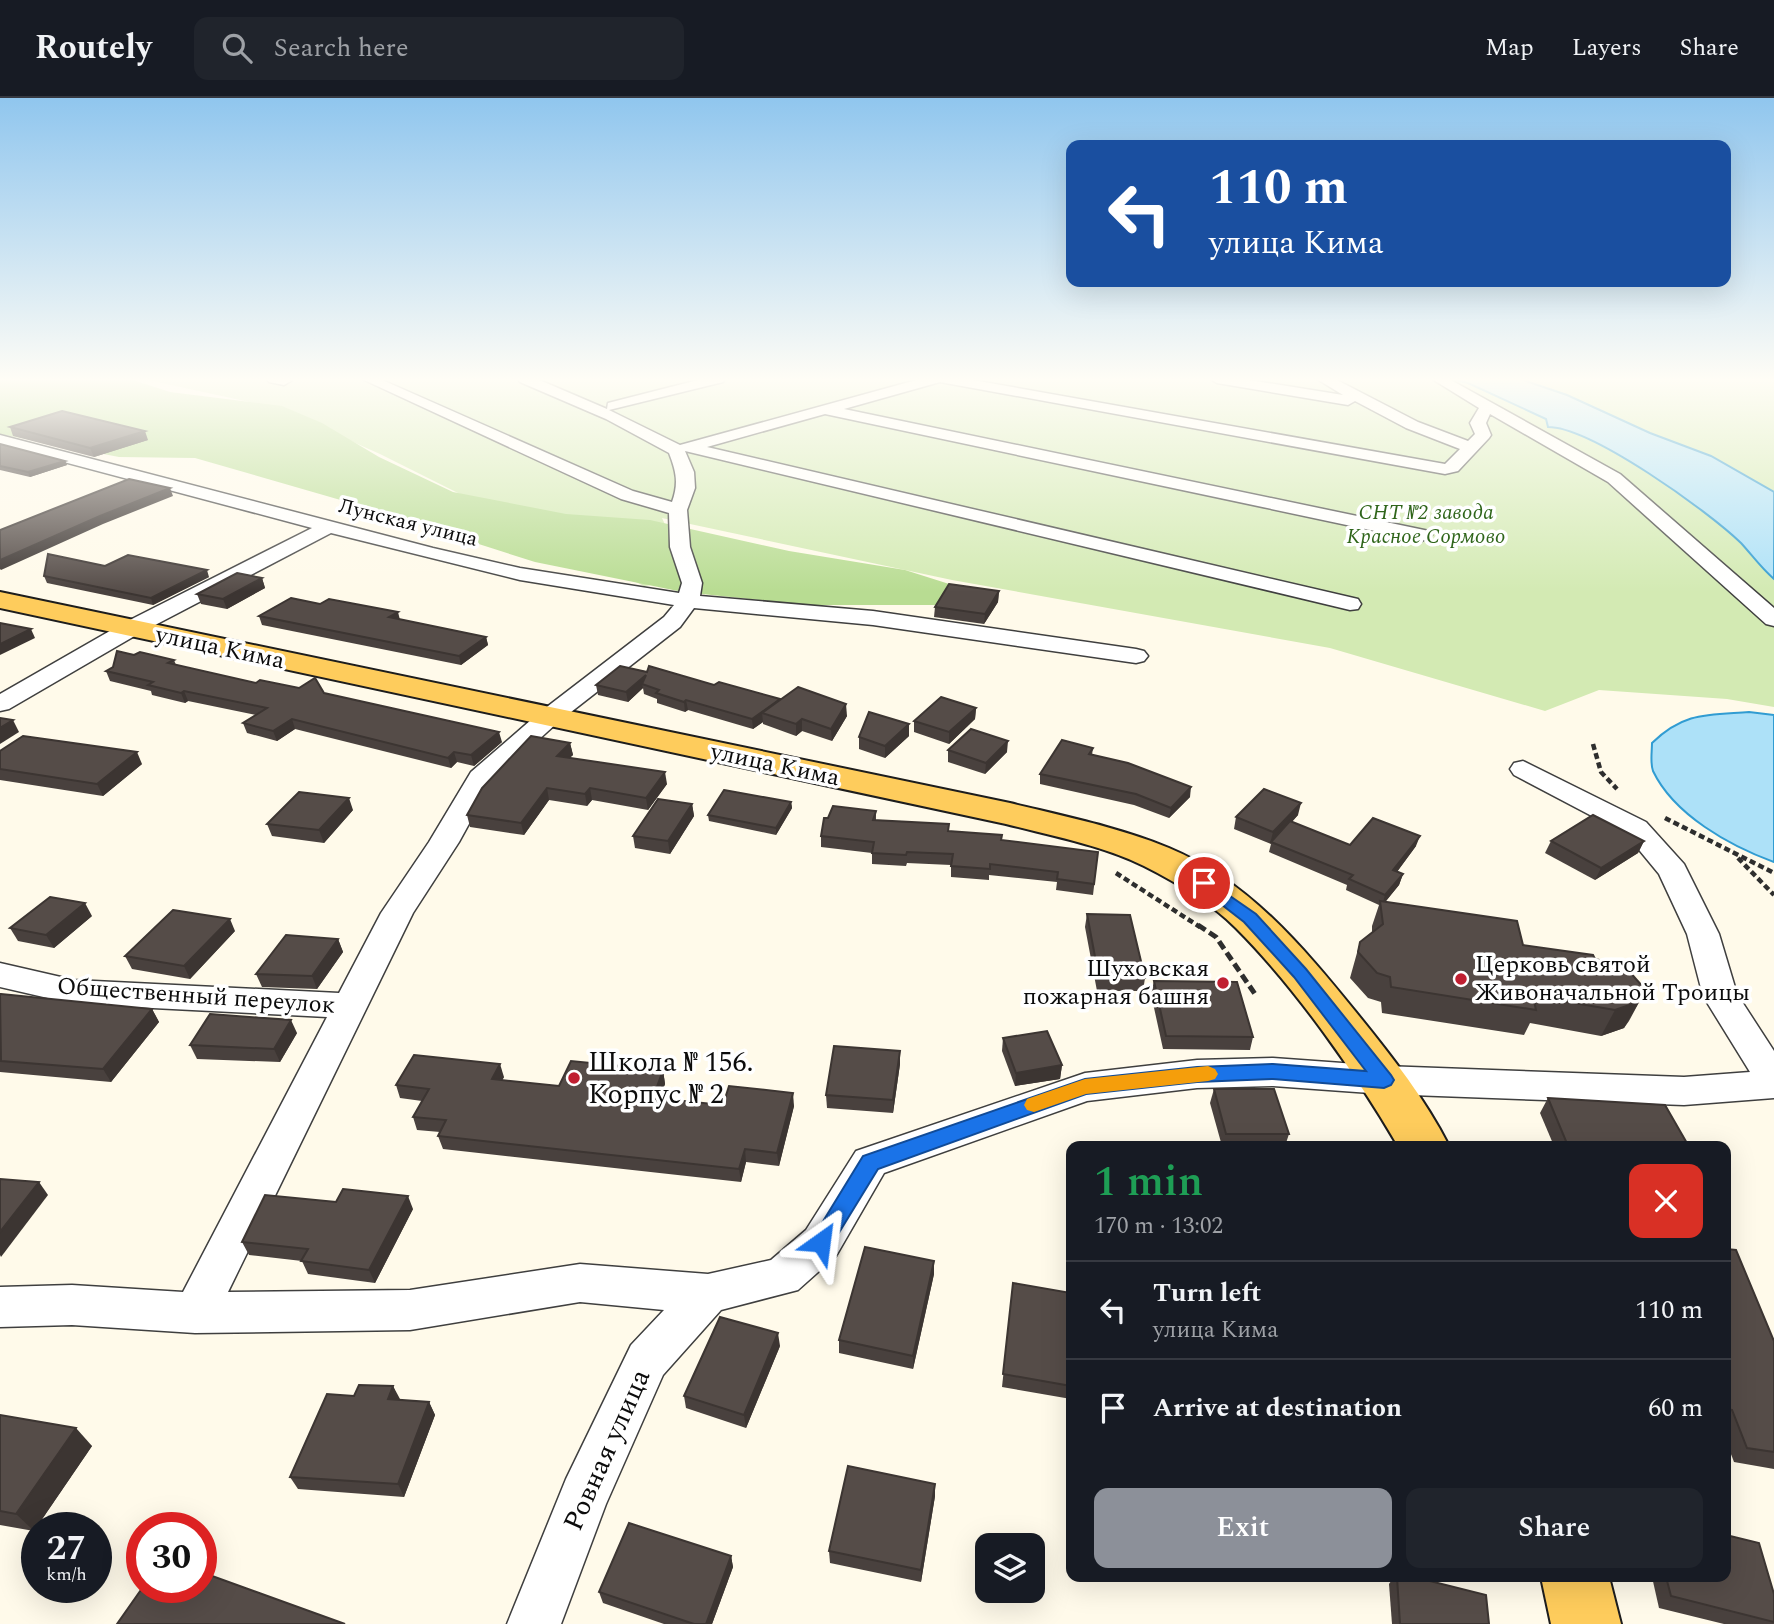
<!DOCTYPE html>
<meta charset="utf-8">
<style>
:root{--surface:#171b24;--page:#20242c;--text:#f1f3f6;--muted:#9ea1a6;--line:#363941;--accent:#8c9099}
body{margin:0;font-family:Spectral,serif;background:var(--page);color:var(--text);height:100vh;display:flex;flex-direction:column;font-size:26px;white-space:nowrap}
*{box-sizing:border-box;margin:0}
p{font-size:23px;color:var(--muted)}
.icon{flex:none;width:38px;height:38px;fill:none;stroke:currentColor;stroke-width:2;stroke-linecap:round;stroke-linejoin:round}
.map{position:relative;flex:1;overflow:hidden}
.panel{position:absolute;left:1066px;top:1043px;width:665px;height:441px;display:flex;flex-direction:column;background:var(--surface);border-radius:14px;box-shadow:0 7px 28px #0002}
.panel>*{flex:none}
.hud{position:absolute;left:1066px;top:42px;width:665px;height:147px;border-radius:14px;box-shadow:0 7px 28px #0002;background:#1a4fa0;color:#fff;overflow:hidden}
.buttons{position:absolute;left:975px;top:1435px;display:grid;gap:14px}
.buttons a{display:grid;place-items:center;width:70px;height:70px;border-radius:14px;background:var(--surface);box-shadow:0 7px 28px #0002;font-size:35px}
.speed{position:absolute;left:21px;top:1414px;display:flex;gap:14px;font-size:35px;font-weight:700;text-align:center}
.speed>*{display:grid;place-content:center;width:91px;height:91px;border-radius:50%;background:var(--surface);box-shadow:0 7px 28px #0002;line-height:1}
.speed small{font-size:18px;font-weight:400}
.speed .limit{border:10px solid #d22;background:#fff;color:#111}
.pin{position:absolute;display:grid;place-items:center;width:60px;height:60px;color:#fff;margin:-30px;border:4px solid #fff;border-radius:50%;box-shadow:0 2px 7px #0007}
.me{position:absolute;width:77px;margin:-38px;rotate:31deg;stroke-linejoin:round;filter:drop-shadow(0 0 5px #0008)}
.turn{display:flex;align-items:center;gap:24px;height:147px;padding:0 28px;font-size:32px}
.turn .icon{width:91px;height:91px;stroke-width:2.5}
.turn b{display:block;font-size:49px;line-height:60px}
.round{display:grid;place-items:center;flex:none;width:74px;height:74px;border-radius:14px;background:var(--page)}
.summary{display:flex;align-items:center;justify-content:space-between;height:119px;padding:0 28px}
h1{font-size:42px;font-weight:600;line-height:52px;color:#1e9e55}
.primary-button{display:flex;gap:14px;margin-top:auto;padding:14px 28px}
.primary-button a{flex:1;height:80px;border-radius:14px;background:var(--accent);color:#fff;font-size:28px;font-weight:600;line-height:80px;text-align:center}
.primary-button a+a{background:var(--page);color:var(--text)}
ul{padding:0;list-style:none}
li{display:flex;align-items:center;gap:21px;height:98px;padding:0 28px;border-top:2px solid var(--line)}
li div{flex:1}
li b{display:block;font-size:26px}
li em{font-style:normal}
header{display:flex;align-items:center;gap:42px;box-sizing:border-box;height:98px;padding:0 35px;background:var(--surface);border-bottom:2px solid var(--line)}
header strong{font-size:33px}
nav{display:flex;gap:38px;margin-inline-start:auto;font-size:24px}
.search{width:490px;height:63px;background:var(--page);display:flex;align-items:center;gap:18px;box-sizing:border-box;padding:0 24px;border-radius:14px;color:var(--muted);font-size:26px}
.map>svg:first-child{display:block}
</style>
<header>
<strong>Routely</strong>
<div class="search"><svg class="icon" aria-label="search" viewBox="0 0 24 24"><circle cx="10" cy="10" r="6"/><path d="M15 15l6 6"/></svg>Search here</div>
<nav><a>Map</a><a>Layers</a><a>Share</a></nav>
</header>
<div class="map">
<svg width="1774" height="1526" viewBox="0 0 1774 1526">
<rect width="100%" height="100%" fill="#fffaea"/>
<g fill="#d3eab3">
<path d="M144,281H1451L1468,285L1547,321L1548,329C1591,329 1708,413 1741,445C1752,457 1761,470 1774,481V609L1727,601L1599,592L1545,613L1330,550L952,482L662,420L690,481L644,488L380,356L277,310Z"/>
<path d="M1520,281H1774V394L1711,358L1650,335L1567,297Z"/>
</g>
<path fill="#b8dc92" d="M0,281H130L170,294L282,308L322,325L379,359L453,394L566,416L650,422L789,453L905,472L965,491L941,507H806L683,494L535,464L344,403L195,360L119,359L0,336Z"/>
<g fill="#ade1f8" stroke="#319cd2" stroke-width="2">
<path d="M1451,281H1520L1567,297L1650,335L1711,358L1774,394V481C1761,470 1752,457 1741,445C1708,413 1591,329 1548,329L1546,321L1468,285Z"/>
<path d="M1749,614L1774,617V764C1730,748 1674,717 1653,673C1650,665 1652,654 1652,645C1684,614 1707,617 1749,614Z"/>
</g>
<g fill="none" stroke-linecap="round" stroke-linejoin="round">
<g stroke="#3f3f3f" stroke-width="3">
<g id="minor">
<path d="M267,281H290L291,283L284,287L269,284Z"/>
<path d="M362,281H380L633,393L672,404C679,385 676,373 669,355L606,321L520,284L518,281H537L607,311L608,305L702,281H725L723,284L609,312L680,347L920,281H967L1445,366L1460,351L1406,330L1355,303L1348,307L1217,285L1210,281H1243L1343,297L1317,281H1335L1418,324L1468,343L1475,336L1470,325L1479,310L1432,281H1449L1620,376L1774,510V528L1766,526L1608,384L1490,316L1486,325L1491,337L1489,340L1458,373L1445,376L940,284L844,311L1429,433L1432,437L1422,443L825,316L707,349L1358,501L1361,506L1358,511L1350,512L685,353L694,374L695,390L687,412L690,449L702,485L700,498L873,513L1136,551L1144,553L1148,558L1144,563L1136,565L873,527L694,510L680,529L557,625L492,684L459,744L413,815L228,1194L410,1192L580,1166L708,1176L771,1162L806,1132L856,1053L1085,975L1197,962L1273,960L1384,968L1684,979L1750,974L1703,898L1687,836L1659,776L1626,736L1514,677L1510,671L1514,665L1523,663L1646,724L1684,766L1719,836L1737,896L1774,953V1000L1684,1007L1384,996L1273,988L1197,990L1087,1003L884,1075L836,1158L798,1192L721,1212L663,1277L606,1406L561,1526H507L566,1381L631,1247L664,1212L580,1204L410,1232L195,1235L72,1227L0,1229V1189L72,1187L183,1194L327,919L74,906L0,889V865L74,882L339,895L381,815L429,744L471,674L539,615L664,519L674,507L520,482L331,435L138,536L9,611L0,613V596L122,526L312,430L0,347V337L433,450L520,470L679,495L682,485L670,449L669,415L621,401Z"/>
</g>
</g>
<g stroke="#1d1d1d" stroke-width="4">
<g id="major">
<path d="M0,494L1010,705C1063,718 1118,729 1169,750C1248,783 1302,848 1355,913C1390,956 1424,999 1449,1048H1398C1356,976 1296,890 1236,830C1211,805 1176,784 1144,768C1101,747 1052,738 1006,726L0,510Z"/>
<path d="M1541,1479H1609L1621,1526H1551Z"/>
</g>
</g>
<g stroke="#2e2e2e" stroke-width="4.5" stroke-dasharray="6 3.5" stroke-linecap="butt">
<path d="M1593,646L1601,674L1617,691"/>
<path d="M1665,720L1774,775"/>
<path d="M1738,760L1774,797"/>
<path d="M1116,775L1200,829"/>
</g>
<path stroke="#2e2e2e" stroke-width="5" stroke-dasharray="9 4.5" stroke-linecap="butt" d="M1198,827L1216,839L1257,899"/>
<use href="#minor" fill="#fff" fill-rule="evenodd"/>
<use href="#major" fill="#fecc5c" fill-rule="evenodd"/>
</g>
<g fill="#49413e">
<path d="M10,329L148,342L94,359L13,338Z"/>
<path d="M0,346L65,363L67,367L30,379L0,372Z"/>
<path d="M105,468L209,479L153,507L47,485L44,478Z"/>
<path d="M262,480L265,490L227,511L201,506L197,496Z"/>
<path d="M999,493L998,504L984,526L934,519L935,509Z"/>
<path d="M259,518L400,521L486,539L488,547L461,567L262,527Z"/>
<path d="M134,557L174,562L176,567L256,585L324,595L502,644L474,668L457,664L451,670L295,631L277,643L247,635L243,625L256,617L188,603L185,605L152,597L151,593L110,583L106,573Z"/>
<path d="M620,568L714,587L847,618L832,643L802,633L796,638L763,626V624L753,631L688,612L685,614L657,605V601L644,596L643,590L628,604L598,597L596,587Z"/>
<path d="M976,610L975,621L949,646L914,634V623Z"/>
<path d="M909,626V638L885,660L859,651V639Z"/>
<path d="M570,645L573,657L569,660L667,686L648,712L592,702L587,708L549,702L524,737L470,729L467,717Z"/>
<path d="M1093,650L1092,657L1190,699L1169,720L1134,707L1040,686V676Z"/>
<path d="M948,652L1007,654L985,676L948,664Z"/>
<path d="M0,653L142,666L103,698L0,682Z"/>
<path d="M791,704L792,710L776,737L709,723L708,717Z"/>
<path d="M692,706L694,718L670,756L635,750L633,738Z"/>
<path d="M353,712L324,745L272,738L267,726Z"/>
<path d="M876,713V722L1001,742L1098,754L1093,797L1056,792L1057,784L989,777V782L951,779V767L907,765L906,768L872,766V755L821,749V738L828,720Z"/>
<path d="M1298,717L1292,724L1350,747L1416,748L1397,774L1403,776L1399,787L1385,804L1523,847L1595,861L1643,897L1629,923L1624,930L1601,938L1530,925L1524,937L1382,915L1381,904L1368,900L1350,880L1360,844L1372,834V828L1379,807L1346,792L1347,787L1269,754L1271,746L1234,731L1236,719Z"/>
<path d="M1551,743H1644L1638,755L1595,782L1545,755Z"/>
<path d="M1087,816L1145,880L1143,893H1097L1085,829Z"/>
<path d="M92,818L54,850L18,843L10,830Z"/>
<path d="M235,833L190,881L132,871L125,858Z"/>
<path d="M338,841L343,854L317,891L262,889L256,876Z"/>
<path d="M1154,883L1253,939L1250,952L1163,951L1151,896Z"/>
<path d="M0,896L152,911L159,924L111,984L0,974Z"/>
<path d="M297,935L280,964L197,961L190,947Z"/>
<path d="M1003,940L1062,967L1060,981L1015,988L1002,953Z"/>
<path d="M900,966L893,1015L827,1010L826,997Z"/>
<path d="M663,972L665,986L659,1000L723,1007L794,1008L779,1068L746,1064L741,1084L443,1051L438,1038L440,1034L417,1032L413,1019L422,1003L400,1000L396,987L504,979L502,982L559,988Z"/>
<path d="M1214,991L1289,1036L1285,1048H1222L1210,1005Z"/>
<path d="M1548,1000L1688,1047L1554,1048L1540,1015Z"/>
<path d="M413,1111L375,1185L308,1176L302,1163L249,1157L242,1144Z"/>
<path d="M1726,1151L1774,1243V1371L1734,1364L1726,1343Z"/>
<path d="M934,1163V1176L913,1271L839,1255V1242Z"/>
<path d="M1013,1185L1071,1195V1301L1002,1289Z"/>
<path d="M780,1248L746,1330L686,1310L684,1298Z"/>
<path d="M393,1288L399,1302L429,1304L435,1317L404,1399L298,1391L290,1379L354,1298Z"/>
<path d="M0,1317L92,1348L34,1433L0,1427Z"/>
<path d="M935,1386V1398L921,1484L830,1465L829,1453Z"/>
<path d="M731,1458L733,1469L712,1526H664L603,1505L599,1494Z"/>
<path d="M1394,1479H1414L1489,1526H1392L1389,1486Z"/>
<path d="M1652,1479H1726L1774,1496V1526H1724L1659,1510Z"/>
</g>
<g fill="#3c3532">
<path d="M145,333L148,342L94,359L90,350Z"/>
<path d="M65,363L67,367L30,379L28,374Z"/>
<path d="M170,390L173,398L103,426L1,472L0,471V462L100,418Z"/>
<path d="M207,472L209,479L153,507L151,500Z"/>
<path d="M262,480L265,490L227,511L223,501Z"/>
<path d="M999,493L998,504L984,526L985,516Z"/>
<path d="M398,514L400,522L389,519Z"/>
<path d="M31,531L35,540L0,557V546Z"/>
<path d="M486,539L488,547L461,567L459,558Z"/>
<path d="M646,577L642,586L643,590L628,604L626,594Z"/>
<path d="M184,593L188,603L185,605L181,595Z"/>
<path d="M780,601L762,615L763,624L753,631L752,621Z"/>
<path d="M686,602L688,612L685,614L684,604Z"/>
<path d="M846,606L847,618L832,643L831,631Z"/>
<path d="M976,610L975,621L949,646V634Z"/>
<path d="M292,621L295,631L277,643L273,633Z"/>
<path d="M802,621V633L796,638V626Z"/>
<path d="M13,622L19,634L0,646V630Z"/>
<path d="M909,626V638L885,660V648Z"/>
<path d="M499,634L502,644L474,668L471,657Z"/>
<path d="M1008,643L1007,654L985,676L986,665Z"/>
<path d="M570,645L573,657L559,670L557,658Z"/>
<path d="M137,654L142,666L103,698L97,686Z"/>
<path d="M454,654L457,664L451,670L448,660Z"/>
<path d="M665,674L667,686L648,712L646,700Z"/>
<path d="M1191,689L1190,699L1169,720L1171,710Z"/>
<path d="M547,690L549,702L524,737L521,725Z"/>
<path d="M590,690L592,702L587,708L585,696Z"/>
<path d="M349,700L353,712L324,745L319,732Z"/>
<path d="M791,704L792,710L776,737V730Z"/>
<path d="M1301,705L1298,717L1270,746L1273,734Z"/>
<path d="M692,706L694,718L670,756L668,743Z"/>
<path d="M1420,738L1416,748L1390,783L1393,772Z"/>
<path d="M1644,743L1638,755L1595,782L1601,770Z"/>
<path d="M1403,776L1399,787L1382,808L1385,797Z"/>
<path d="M85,805L92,818L54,850L46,837Z"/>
<path d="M230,821L235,833L190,881L184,868Z"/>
<path d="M338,841L343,854L317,891L312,878Z"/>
<path d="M1643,897L1624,930L1601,938L1615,912Z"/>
<path d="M152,911L159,924L111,984L103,971Z"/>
<path d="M291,922L297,935L280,964L274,951Z"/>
<path d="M900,953V966L893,1015V1002Z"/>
<path d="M500,966L504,979L496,994L492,981Z"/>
<path d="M1062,967L1060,981L1015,988L1016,975Z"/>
<path d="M663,972L665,986L655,1013L653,1000Z"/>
<path d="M793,995L794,1008L779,1068L777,1055Z"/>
<path d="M745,1051L746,1064L741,1084L739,1071Z"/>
<path d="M39,1084L48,1097L1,1159L0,1157V1134Z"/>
<path d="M408,1098L413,1111L375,1185L369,1172Z"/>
<path d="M934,1163V1176L913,1271V1258Z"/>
<path d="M778,1235L780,1248L746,1330L744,1317Z"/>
<path d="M393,1288L400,1301L395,1314L388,1301Z"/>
<path d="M429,1304L435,1317L404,1399L398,1386Z"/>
<path d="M76,1330L92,1348L34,1433L16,1416Z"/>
<path d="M935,1386V1398L921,1484V1472Z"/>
<path d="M731,1458L733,1469L712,1526H706Z"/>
</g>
<g fill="#554c48" stroke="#3c3532" stroke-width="2">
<path d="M62,313L145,333L90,350L10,329Z"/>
<path d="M0,346L65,363L28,374L0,368Z"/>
<path d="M129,381L170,390L100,418L0,462V432Z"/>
<path d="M48,456L105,468L128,457L207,472L151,500L44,478Z"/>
<path d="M237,475L262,480L223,501L197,496Z"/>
<path d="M949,486L999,493L985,516L935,509Z"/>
<path d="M291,500L320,506L329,501L398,514L389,519L486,539L459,558L259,518Z"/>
<path d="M0,525L31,531L0,546Z"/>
<path d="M117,553L134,557L140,554L174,562L168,565L256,585L260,582L299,590L315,580L324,595L499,634L471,657L454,654L448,660L292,621L273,633L243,625L267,610L184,593L181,595L148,587L153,584L106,573L113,569Z"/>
<path d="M620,568L647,574L649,568L714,587L719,584L780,601L752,621L686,602L684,604L656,595L659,592L642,586L646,577L626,594L596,587Z"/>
<path d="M798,589L846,606L831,631L802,621L796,626L762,615Z"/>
<path d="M941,599L976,610L949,634L914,623Z"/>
<path d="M869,614L909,626L885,648L859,639Z"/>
<path d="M0,620L13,622L0,630Z"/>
<path d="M971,631L1008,643L986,665L948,652Z"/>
<path d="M23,638L137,654L97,686L0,671V653Z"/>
<path d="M531,638L570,645L557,658L665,674L646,700L590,690L585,696L547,690L521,725L467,717L482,690Z"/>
<path d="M1062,642L1093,650L1089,656L1128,665L1191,689L1171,710L1136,696L1040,676Z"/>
<path d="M1264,691L1301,705L1273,734L1236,719Z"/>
<path d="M724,692L791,704L776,730L708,717Z"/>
<path d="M299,694L349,700L319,732L267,726Z"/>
<path d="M658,701L692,706L668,743L633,738Z"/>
<path d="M833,708L876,713L873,722L949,726L948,733L1002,737L1001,742L1098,754L1094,786L1057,781L1058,774L990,766V771L951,768L953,756L907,754L906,757L872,755L874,744L821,738L824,720H828Z"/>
<path d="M1593,717L1644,743L1601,770L1551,743Z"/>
<path d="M1373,720L1420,738L1393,772L1403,776L1385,797L1349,781L1353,777L1271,744L1290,723L1350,747Z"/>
<path d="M50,799L85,805L46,837L10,830Z"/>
<path d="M1380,803L1517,823L1523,847L1593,857L1595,861L1617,866L1629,873L1643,889V897L1638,904L1615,912L1533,898L1536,912L1391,889L1390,879L1377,875L1358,854L1360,844L1383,826Z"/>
<path d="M173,812L230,821L184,868L125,858Z"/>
<path d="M1087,816L1130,817L1145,880H1099Z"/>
<path d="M286,837L338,841L312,878L256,876Z"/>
<path d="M1154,883L1237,884L1253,939L1166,938Z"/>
<path d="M0,896H1L152,911L103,971L1,963Z"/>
<path d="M210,916L291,922L274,951L190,947Z"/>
<path d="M1047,933L1062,967L1016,975L1003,940Z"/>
<path d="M834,948L900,953L893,1002L826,997Z"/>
<path d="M414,957L500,966L492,981L559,988L571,963L663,972L653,1000L723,1007L729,988L793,995L777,1055L745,1051L739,1071L438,1038L446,1022L413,1019L429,991L396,987Z"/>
<path d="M1214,991H1274L1289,1036H1226Z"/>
<path d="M1548,1000L1665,1007L1688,1047L1648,1045L1650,1048H1568Z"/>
<path d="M0,1081L39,1084L0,1134Z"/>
<path d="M343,1091L408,1098L369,1172L301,1163L308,1151L242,1144L265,1097L336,1104Z"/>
<path d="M865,1149L934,1163L913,1258L839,1242Z"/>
<path d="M1726,1151L1736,1152L1774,1243V1354L1747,1350L1732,1312L1726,1311Z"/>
<path d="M1013,1185L1071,1195V1288L1003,1276Z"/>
<path d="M720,1219L778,1235L744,1317L684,1298Z"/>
<path d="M359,1287L393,1288L388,1301L429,1304L398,1386L290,1379L327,1296L354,1298Z"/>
<path d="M0,1317L76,1330L16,1416L0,1413Z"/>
<path d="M848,1368L935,1386L921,1472L829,1453Z"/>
<path d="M629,1425L731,1458L706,1526H694L599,1494Z"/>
<path d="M1726,1437L1759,1445L1774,1496V1524L1671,1498L1666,1479H1726Z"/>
<path d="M201,1474L345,1526H117L143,1489H201Z"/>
<path d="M1397,1479H1414L1486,1497L1489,1526H1400Z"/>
</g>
<linearGradient id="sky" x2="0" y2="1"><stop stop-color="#90c6ee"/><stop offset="0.57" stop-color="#fffdf6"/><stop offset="1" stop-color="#fffdf6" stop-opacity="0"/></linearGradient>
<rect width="1774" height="494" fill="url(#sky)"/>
<path fill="#1a73e8" stroke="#114b97" stroke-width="2" d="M1204,780L1256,816L1306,871L1391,977L1394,982L1391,987L1384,990L1273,981L1197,984L1086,996L878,1071L829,1151L821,1154L814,1151L810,1144L814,1138L863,1058L1085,981L1197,969L1273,966L1366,973L1294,879L1244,824L1199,789L1196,785L1199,782Z"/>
<path fill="#f59e0b" d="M1208,968L1215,971L1218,976L1215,981L1208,983L1086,996L1034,1014L1027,1012L1024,1007L1027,1001L1085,981Z"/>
<g fill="#c01f31" stroke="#fff" stroke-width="2.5">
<circle cx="1461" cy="881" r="7"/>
<circle cx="1223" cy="885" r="7"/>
<circle cx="574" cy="980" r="7"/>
</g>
<g text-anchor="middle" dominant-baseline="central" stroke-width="7" stroke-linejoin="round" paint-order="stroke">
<g font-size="21" font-style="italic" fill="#2f651a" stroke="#fff">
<text x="1426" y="415">СНТ №2 завода<tspan x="1426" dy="24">Красное Сормово</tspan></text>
</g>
<g font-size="21" fill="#0c0c0c" stroke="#fff">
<text transform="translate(408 425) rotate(14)">Лунская улица</text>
</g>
<g font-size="24" fill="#0c0c0c" stroke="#fff">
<text transform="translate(220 550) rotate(12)">улица Кима</text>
<text transform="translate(775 667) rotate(12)">улица Кима</text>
<text transform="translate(196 898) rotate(4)">Общественный переулок</text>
</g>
<g font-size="24" fill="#0c0c0c" stroke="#fff" text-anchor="start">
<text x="1475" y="867">Церковь святой<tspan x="1475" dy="28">Живоначальной Троицы</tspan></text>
<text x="1209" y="871" text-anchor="end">Шуховская<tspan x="1209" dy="28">пожарная башня</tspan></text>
</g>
<g font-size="28" fill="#0c0c0c" stroke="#fff" text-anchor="start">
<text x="588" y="964">Школа № 156.<tspan x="588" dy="32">Корпус № 2</tspan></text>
</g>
<g font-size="28" fill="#0c0c0c" stroke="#fff">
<text transform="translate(607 1352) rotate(-66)">Ровная улица</text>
</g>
</g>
</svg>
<div class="buttons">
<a><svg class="icon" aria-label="layers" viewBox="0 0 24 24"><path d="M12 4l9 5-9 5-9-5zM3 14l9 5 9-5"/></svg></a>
</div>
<div class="speed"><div>27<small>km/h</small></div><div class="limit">30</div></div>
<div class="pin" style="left:1204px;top:785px;background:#d93025"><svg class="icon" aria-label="arrive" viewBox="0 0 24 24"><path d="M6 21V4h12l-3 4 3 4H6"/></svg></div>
<svg class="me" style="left:821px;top:1144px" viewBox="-20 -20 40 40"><path d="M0-17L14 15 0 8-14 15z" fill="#1a73e8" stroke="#fff" stroke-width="4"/></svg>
<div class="hud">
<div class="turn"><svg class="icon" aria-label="left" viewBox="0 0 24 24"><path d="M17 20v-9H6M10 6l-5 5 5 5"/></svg><div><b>110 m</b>улица Кима</div></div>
</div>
<section class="panel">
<div class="summary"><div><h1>1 min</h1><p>170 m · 13:02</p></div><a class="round" style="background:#d93025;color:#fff"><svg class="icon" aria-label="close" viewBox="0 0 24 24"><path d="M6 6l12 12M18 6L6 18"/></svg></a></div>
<ul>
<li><svg class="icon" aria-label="left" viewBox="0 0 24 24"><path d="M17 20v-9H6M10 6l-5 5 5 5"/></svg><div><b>Turn left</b><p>улица Кима</p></div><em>110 m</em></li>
<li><svg class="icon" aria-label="arrive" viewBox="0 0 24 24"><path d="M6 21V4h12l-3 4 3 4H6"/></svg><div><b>Arrive at destination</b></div><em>60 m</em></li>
</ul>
<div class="primary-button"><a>Exit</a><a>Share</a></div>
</section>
</div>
